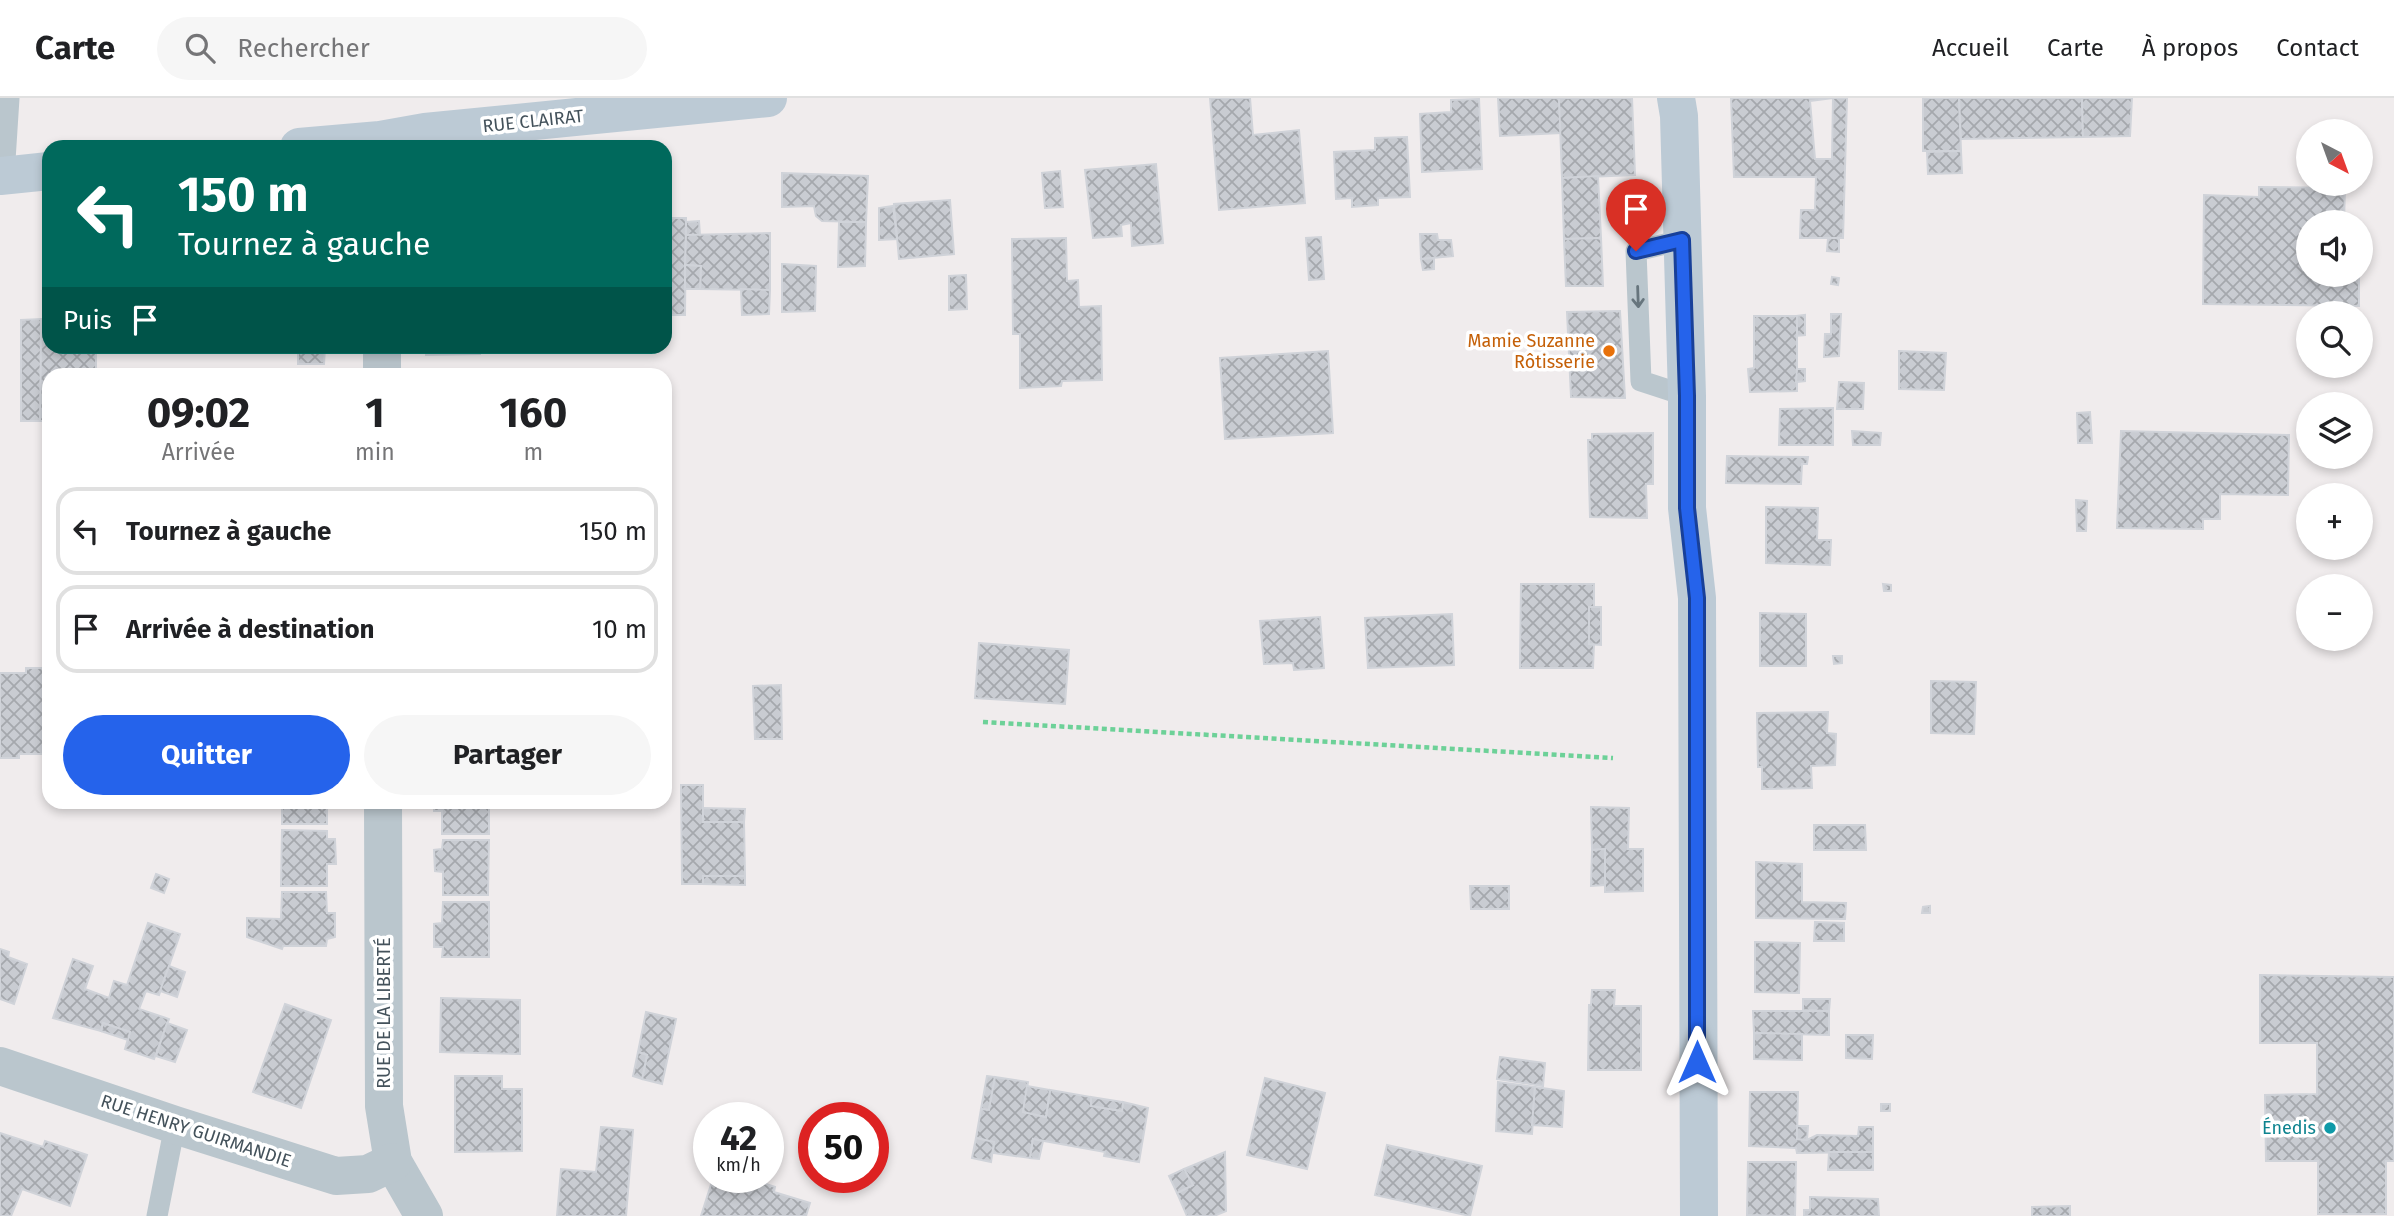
<!DOCTYPE html>
<html lang="fr">
<meta charset="utf-8">
<style>
:root{--surface:#fff;--page:#f6f6f6;--text:#202124;--muted:#757577;--line:#e0e0e0;--accent:#2563eb}
body{margin:0;font-family:"Fira Sans",sans-serif;background:var(--page);color:var(--text);height:100vh;display:flex;flex-direction:column;font-size:26px;white-space:nowrap}
*{box-sizing:border-box;margin:0}
p{font-size:23px;color:var(--muted)}
.icon{flex:none;width:38px;height:38px;fill:none;stroke:currentColor;stroke-width:2;stroke-linecap:round;stroke-linejoin:round}
.map{position:relative;flex:1;overflow:hidden}
.drawer{position:absolute;left:42px;top:270px;width:630px;height:441px;display:flex;flex-direction:column;background:var(--surface);border-radius:21px;box-shadow:0 4px 10px #0003}
.drawer>*{flex:none}
.guide{position:absolute;left:42px;top:42px;width:630px;height:214px;border-radius:21px;box-shadow:0 4px 10px #0003;background:#00695c;color:#fff;overflow:hidden}
.needle{width:46px;rotate:139deg}
.controls{position:absolute;left:2296px;top:21px;display:grid;gap:14px}
.controls a{display:grid;place-items:center;width:77px;height:77px;border-radius:50%;background:var(--surface);box-shadow:0 4px 10px #0003;font-size:35px}
.speed{position:absolute;left:693px;top:1004px;display:flex;gap:14px;font-size:35px;font-weight:700;text-align:center}
.speed>*{display:grid;place-content:center;width:91px;height:91px;border-radius:50%;background:var(--surface);box-shadow:0 4px 10px #0003;line-height:1}
.speed small{font-size:18px;font-weight:400}
.speed .limit{border:10px solid #d22;background:#fff;color:#111}
.pin{position:absolute;display:grid;place-items:center;width:60px;height:60px;color:#fff;margin:-72px -30px;border-radius:50% 50% 50% 0;rotate:-45deg;box-shadow:0 0 7px #0007}
.pin .icon{rotate:45deg}
.me{position:absolute;width:77px;margin:-38px;rotate:0deg;stroke-linejoin:round;filter:drop-shadow(0 0 5px #0008)}
.turn{display:flex;align-items:center;gap:24px;height:147px;padding:0 21px;font-size:32px}
.turn .icon{width:91px;height:91px;stroke-width:2.5}
.turn b{display:block;font-size:49px;line-height:60px}
.then{display:flex;align-items:center;height:66px;padding:0 21px;background:#0003;gap:14px;font-size:26px}
.eta{display:flex;justify-content:space-evenly;align-items:center;height:119px;text-align:center}
.eta b{font-size:42px;font-weight:700;line-height:49px}
.cta{display:flex;gap:14px;margin-top:auto;padding:14px 21px}
.cta a{flex:1;height:80px;border-radius:42px;background:var(--accent);color:#fff;font-size:28px;font-weight:700;line-height:80px;text-align:center}
.cta a+a{background:var(--page);color:var(--text)}
ul{padding:0;list-style:none}
li{display:flex;align-items:center;gap:21px;height:88px;margin:0 14px 10px;padding:0 7px;border:4px solid var(--line);border-radius:21px}
li div{flex:1}
li b{display:block;font-size:26px}
li em{font-style:normal}
header{display:flex;align-items:center;gap:42px;box-sizing:border-box;height:98px;padding:0 35px;background:var(--surface);border-bottom:2px solid var(--line)}
header strong{font-size:33px}
nav{display:flex;gap:38px;margin-inline-start:auto;font-size:24px}
.search{width:490px;height:63px;background:var(--page);display:flex;align-items:center;gap:18px;box-sizing:border-box;padding:0 24px;border-radius:38px;color:var(--muted);font-size:26px}
.map>svg:first-child{display:block}
</style>
<header>
<strong>Carte</strong>
<div class="search"><svg class="icon" aria-label="search" viewBox="0 0 24 24"><circle cx="10" cy="10" r="6"/><path d="M15 15l6 6"/></svg>Rechercher</div>
<nav><a>Accueil</a><a>Carte</a><a>À propos</a><a>Contact</a></nav>
</header>
<div class="map">
<svg width="2394" height="1118" viewBox="0 0 2394 1118">
<defs>
<pattern id="building-cross-hatch" width="8" height="8" patternUnits="userSpaceOnUse" patternTransform="scale(1.75)"><rect width="8" height="8" fill="#c9ccd2"/><path d="M0 0l8 8M0 8l8-8" fill="none" stroke="#a5a8ad"/></pattern>
</defs>
<rect width="100%" height="100%" fill="#f0eced"/>
<g fill="url(#building-cross-hatch)" stroke="#d0d3d9" stroke-width="2" fill-rule="evenodd">
<path d="M1210,0H1250L1253,37L1299,32L1305,105L1219,112Z"/>
<path d="M1498,0H1559L1561,35L1500,38Z"/>
<path d="M1559,0H1632L1635,77L1562,80Z"/>
<path d="M1731,0H1847L1843,140H1800L1801,112H1815L1816,79H1734ZM1833,0L1832,61H1815L1810,3Z"/>
<path d="M1923,0H1959L1961,53H1923Z"/>
<path d="M1959,0H2082L2083,39L1961,41Z"/>
<path d="M2082,0H2132L2130,38L2083,39Z"/>
<path d="M1479,1L1482,71L1422,74L1420,16L1451,14V2Z"/>
<path d="M1407,39L1410,99L1378,100V107L1352,109V100L1336,101L1334,54L1375,52V40Z"/>
<path d="M1961,53L1962,75L1928,76L1927,54Z"/>
<path d="M1156,66L1163,145L1132,148L1131,125L1121,127L1122,138L1093,140L1085,72Z"/>
<path d="M1060,73L1063,109L1045,110L1042,75Z"/>
<path d="M782,75L868,78L866,124L822,123L816,118L814,108L782,109Z"/>
<path d="M1598,78L1601,140L1564,141L1562,80Z"/>
<path d="M2259,89L2345,90L2344,124H2308V177H2359V208L2203,206L2204,97L2259,99Z"/>
<path d="M950,102L954,156L899,161L894,106Z"/>
<path d="M893,108L897,141L879,142V110Z"/>
<path d="M665,120H686L685,217H665Z"/>
<path d="M699,123L700,137H686V124Z"/>
<path d="M839,124H866L865,168L838,169Z"/>
<path d="M770,135V192L700,191L701,168L685,167L686,137Z"/>
<path d="M1420,136H1437L1438,142H1451L1453,158L1421,161Z"/>
<path d="M1321,139L1324,181L1309,182L1306,140Z"/>
<path d="M1066,140L1067,183L1078,182L1079,209L1101,208L1102,282L1062,283L1061,288L1020,290V236H1013L1012,141Z"/>
<path d="M1601,140L1603,188H1566L1564,141Z"/>
<path d="M1828,140H1839V154L1827,153Z"/>
<path d="M1434,160V171L1423,172L1421,161Z"/>
<path d="M782,166L816,168L815,213L782,214Z"/>
<path d="M685,167L701,168L700,191H685Z"/>
<path d="M966,177L967,211L949,212V178Z"/>
<path d="M1832,179L1839,180L1838,187L1831,186Z"/>
<path d="M741,191L770,192L769,216L742,217Z"/>
<path d="M1620,213L1625,300L1571,299L1567,214Z"/>
<path d="M1831,216H1841L1839,258L1824,259L1825,236H1831Z"/>
<path d="M1805,217V237L1796,238L1797,218Z"/>
<path d="M1754,218H1797V293L1750,294L1748,271L1754,270Z"/>
<path d="M41,221H49V248H96V276H49V323H40Z"/>
<path d="M41,221L40,323H21V222Z"/>
<path d="M426,248H480V256L426,257Z"/>
<path d="M298,250H325L324,266H298Z"/>
<path d="M1328,253L1333,335L1225,341L1220,260Z"/>
<path d="M1899,253L1946,255L1944,292L1899,291Z"/>
<path d="M284,271L329,272L330,276H284Z"/>
<path d="M1797,271H1805V283L1796,284Z"/>
<path d="M1839,284L1864,285L1863,311H1837Z"/>
<path d="M1833,310V347H1779L1780,311Z"/>
<path d="M2090,314L2092,345H2078L2077,315Z"/>
<path d="M1852,333L1881,335L1880,347H1853Z"/>
<path d="M2121,333L2289,337L2288,397L2220,396V421H2203V431L2117,430Z"/>
<path d="M1653,335V386H1646L1647,420L1590,419L1588,342H1592V336Z"/>
<path d="M1727,358L1808,359L1807,366H1802L1801,386L1726,385Z"/>
<path d="M2076,402L2087,403L2086,433H2077Z"/>
<path d="M1766,409L1818,410L1817,442H1831L1830,467L1766,465Z"/>
<path d="M1521,486H1594V509H1589V546H1594L1593,570H1520Z"/>
<path d="M1883,486L1891,487V493H1884Z"/>
<path d="M1589,509H1601V547L1589,546Z"/>
<path d="M1760,515L1806,516V568H1760Z"/>
<path d="M1452,516L1454,567L1368,570L1365,520Z"/>
<path d="M1320,519L1324,570L1294,572L1293,565L1264,566L1260,523Z"/>
<path d="M979,545L1069,552L1065,606L975,600Z"/>
<path d="M1833,558H1842V565L1834,566Z"/>
<path d="M26,570H43V575H49V656H19V660H0V575H26Z"/>
<path d="M1931,583L1976,584L1974,636L1931,635Z"/>
<path d="M781,587L782,641H755L753,588Z"/>
<path d="M1828,614L1827,635L1836,636L1835,667L1811,668L1812,690L1762,691V669H1758L1757,615Z"/>
<path d="M681,687H703V724H744L745,778H703V786H682Z"/>
<path d="M282,704H336V705H327V726H282Z"/>
<path d="M434,704H489V736H442V713H434Z"/>
<path d="M1591,709L1629,710L1628,751H1643V793L1605,794V751L1592,752Z"/>
<path d="M703,710L745,711L744,724H703Z"/>
<path d="M1814,727H1865L1866,752H1814Z"/>
<path d="M282,732L327,733V741H335L336,766H327V788H281Z"/>
<path d="M443,742H489L488,797H443V774L435,773L434,752L442,751Z"/>
<path d="M1605,751V787L1591,788L1592,752Z"/>
<path d="M1756,764L1802,766V804L1846,805L1845,821L1756,820Z"/>
<path d="M156,776L169,781L164,795L151,790Z"/>
<path d="M703,778H745V787L703,786Z"/>
<path d="M1470,788H1509V811H1471Z"/>
<path d="M282,794H326L327,815H335V839L327,841L326,848H283L282,851L247,839V820L281,821Z"/>
<path d="M443,804H489V859H442L443,849H434V826L442,825Z"/>
<path d="M1930,808V815H1922L1923,809Z"/>
<path d="M1815,824L1844,825V843H1814Z"/>
<path d="M148,825L180,836L159,897L146,893L139,911L169,921L154,961L125,951L130,934L103,925L101,933L53,920L73,861L93,868L85,891L109,900L114,883L127,887Z"/>
<path d="M1755,844L1800,845L1799,895L1755,894Z"/>
<path d="M0,851L9,854L8,859L27,866L14,906L0,901Z"/>
<path d="M169,868L185,874L177,899L160,893Z"/>
<path d="M2260,877L2394,879V1063H2386V1116H2318V1063H2266L2265,997L2317,996V945H2260Z"/>
<path d="M1592,892H1615L1614,908H1641V972H1588L1589,907H1591Z"/>
<path d="M441,900L520,902V956L440,954Z"/>
<path d="M1803,901H1830L1829,913L1803,912Z"/>
<path d="M285,906L331,922L301,1010L253,994Z"/>
<path d="M1753,913H1829V937L1754,935Z"/>
<path d="M646,914L676,921L662,986L642,981L647,957L638,954Z"/>
<path d="M103,925L130,934L128,942L101,933Z"/>
<path d="M167,925L187,932L175,964L156,958Z"/>
<path d="M1754,935L1802,936V962L1754,961Z"/>
<path d="M1846,937H1873L1872,961L1846,960Z"/>
<path d="M638,954L647,957L642,981L633,978Z"/>
<path d="M1500,959L1545,965L1543,988L1497,981Z"/>
<path d="M455,978H502V991H522V1053L455,1054Z"/>
<path d="M987,978L995,979L989,1012L981,1011Z"/>
<path d="M995,979L1028,984L1023,1014L1046,1019L1050,992L1091,999V1008L1122,1013L1123,1004L1148,1010L1139,1064L1104,1058L1105,1054L1033,1041L1030,1060L993,1055L994,1044L976,1040L981,1011L989,1012Z"/>
<path d="M1265,980L1325,995L1307,1071L1247,1057Z"/>
<path d="M1498,984L1535,989L1532,1036L1496,1033Z"/>
<path d="M1027,988L1050,992L1046,1019L1023,1014Z"/>
<path d="M1535,989L1564,993L1562,1029L1532,1027Z"/>
<path d="M1750,994H1798L1797,1041L1807,1042L1817,1037L1858,1038L1859,1029H1873V1054L1797,1055L1796,1050L1749,1048Z"/>
<path d="M1091,999L1123,1004L1122,1013L1091,1008Z"/>
<rect x="1881" y="1006" width="9" height="7"/>
<path d="M1797,1028H1808L1807,1042L1797,1041Z"/>
<path d="M601,1029L633,1032L626,1118H557L561,1071L596,1074Z"/>
<path d="M0,1035L43,1049L45,1043L87,1057L70,1108L22,1091L11,1118H0Z"/>
<path d="M976,1040L994,1044L991,1064L972,1060Z"/>
<path d="M1033,1041L1043,1043L1039,1061L1030,1060Z"/>
<path d="M1387,1047L1482,1068L1470,1118L1375,1097Z"/>
<path d="M1225,1054L1226,1113L1214,1118H1187L1177,1095L1193,1087L1184,1071Z"/>
<path d="M1829,1054H1873V1072H1828Z"/>
<path d="M1748,1064H1796L1795,1118L1747,1117Z"/>
<path d="M1184,1071L1193,1087L1177,1095L1169,1078Z"/>
<path d="M713,1080L733,1083L735,1080H748L775,1089L774,1094L810,1105L806,1118H701Z"/>
<path d="M1810,1099L1878,1101L1879,1118H1804V1112H1810Z"/>
<path d="M2070,1108V1118H2032V1109Z"/>
</g>
<g fill="none" stroke-linecap="round" stroke-linejoin="round">
<path stroke="#6dd198" stroke-width="4.5" stroke-dasharray="5 3.5" stroke-linecap="butt" d="M983,624L1613,660"/>
<g stroke="#bac6cd" stroke-width="21">
<path d="M4,78L9,0"/>
<path d="M1682,142L1636,153L1641,283L1687,298"/>
<path d="M157,1118L175,1027"/>
</g>
<g stroke="#bac6cd" stroke-width="38">
<path d="M382,248V276"/>
<path d="M383,704L384,1008L393,1064L424,1118"/>
<path d="M0,968L175,1027L336,1078L368,1076L393,1064"/>
</g>
<g stroke="#bccad5" stroke-width="38">
<path d="M1676,0L1679,18L1687,298V410L1697,500L1699,1118"/>
<path d="M299,49L380,42L425,34L768,0"/>
<path d="M0,78L49,73"/>
</g>
</g>
<defs><path id="oneway-shaft" d="M-6 0H5M1.5-3L5.5 0L1.5 3" fill="none" stroke-width="1.6" stroke-linecap="round" stroke-linejoin="round" transform="scale(1.75)"/></defs>
<use stroke="#67757d" href="#oneway-shaft" transform="translate(1638 199) rotate(88)"/>
<g fill="none" stroke-linecap="round" stroke-linejoin="round">
<g stroke="#184099" stroke-width="18">
<path id="route" d="M1636,153L1682,142L1687,298V410L1697,500V964"/>
</g>
<use href="#route" stroke="#2563eb" stroke-width="12"/>
</g>
<circle fill="#e8710a" stroke="#fff" stroke-width="2.5" cx="1609" cy="253" r="7"/>
<circle fill="#0f9aa8" stroke="#fff" stroke-width="2.5" cx="2330" cy="1030" r="7"/>
<g text-anchor="middle" dominant-baseline="central" stroke-width="7" stroke-linejoin="round" paint-order="stroke">
<g font-size="18" fill="#44525b" stroke="#fff">
<text transform="translate(533 23) rotate(-6)">RUE CLAIRAT</text>
<text transform="translate(384 915) rotate(-90)">RUE DE LA LIBERTÉ</text>
<text transform="translate(196 1033) rotate(18)">RUE HENRY GUIRMANDIE</text>
</g>
<g font-size="18" fill="#c56008" stroke="#fff" text-anchor="end">
<text x="1595" y="243">Mamie Suzanne<tspan x="1595" dy="21">Rôtisserie</tspan></text>
</g>
<g font-size="18" fill="#0d838f" stroke="#fff" text-anchor="end">
<text x="2316" y="1030">Énedis</text>
</g>
</g>
</svg>
<div class="controls">
<a><svg class="needle" viewBox="-14 -14 28 28"><path d="M0-13l5 13h-10z" fill="#e53935"/><path d="M0 13l5-13h-10z" fill="#757577"/></svg></a>
<a><svg class="icon" aria-label="sound" viewBox="0 0 24 24"><path d="M4 9h4l5-4v14l-5-4H4zM17 9q2 3 0 6"/></svg></a>
<a><svg class="icon" aria-label="search" viewBox="0 0 24 24"><circle cx="10" cy="10" r="6"/><path d="M15 15l6 6"/></svg></a>
<a><svg class="icon" aria-label="layers" viewBox="0 0 24 24"><path d="M12 4l9 5-9 5-9-5zM3 14l9 5 9-5"/></svg></a>
<a>+</a>
<a>−</a>
</div>
<div class="speed"><div>42<small>km/h</small></div><div class="limit">50</div></div>
<div class="pin" style="left:1636px;top:153px;background:#d93025"><svg class="icon" aria-label="arrive" viewBox="0 0 24 24"><path d="M6 21V4h12l-3 4 3 4H6"/></svg></div>
<svg class="me" style="left:1697px;top:964px" viewBox="-20 -20 40 40"><path d="M0-17L14 15 0 8-14 15z" fill="#2563eb" stroke="#fff" stroke-width="4"/></svg>
<div class="guide">
<div class="turn"><svg class="icon" aria-label="left" viewBox="0 0 24 24"><path d="M17 20v-9H6M10 6l-5 5 5 5"/></svg><div><b>150 m</b>Tournez à gauche</div></div>
<div class="then">Puis<svg class="icon" aria-label="arrive" viewBox="0 0 24 24"><path d="M6 21V4h12l-3 4 3 4H6"/></svg></div>
</div>
<section class="drawer">
<div class="eta">
<div><b>09:02</b><p>Arrivée</p></div>
<div><b>1</b><p>min</p></div>
<div><b>160</b><p>m</p></div>
</div>
<ul>
<li><svg class="icon" aria-label="left" viewBox="0 0 24 24"><path d="M17 20v-9H6M10 6l-5 5 5 5"/></svg><div><b>Tournez à gauche</b></div><em>150 m</em></li>
<li><svg class="icon" aria-label="arrive" viewBox="0 0 24 24"><path d="M6 21V4h12l-3 4 3 4H6"/></svg><div><b>Arrivée à destination</b></div><em>10 m</em></li>
</ul>
<div class="cta"><a>Quitter</a><a>Partager</a></div>
</section>
</div>
